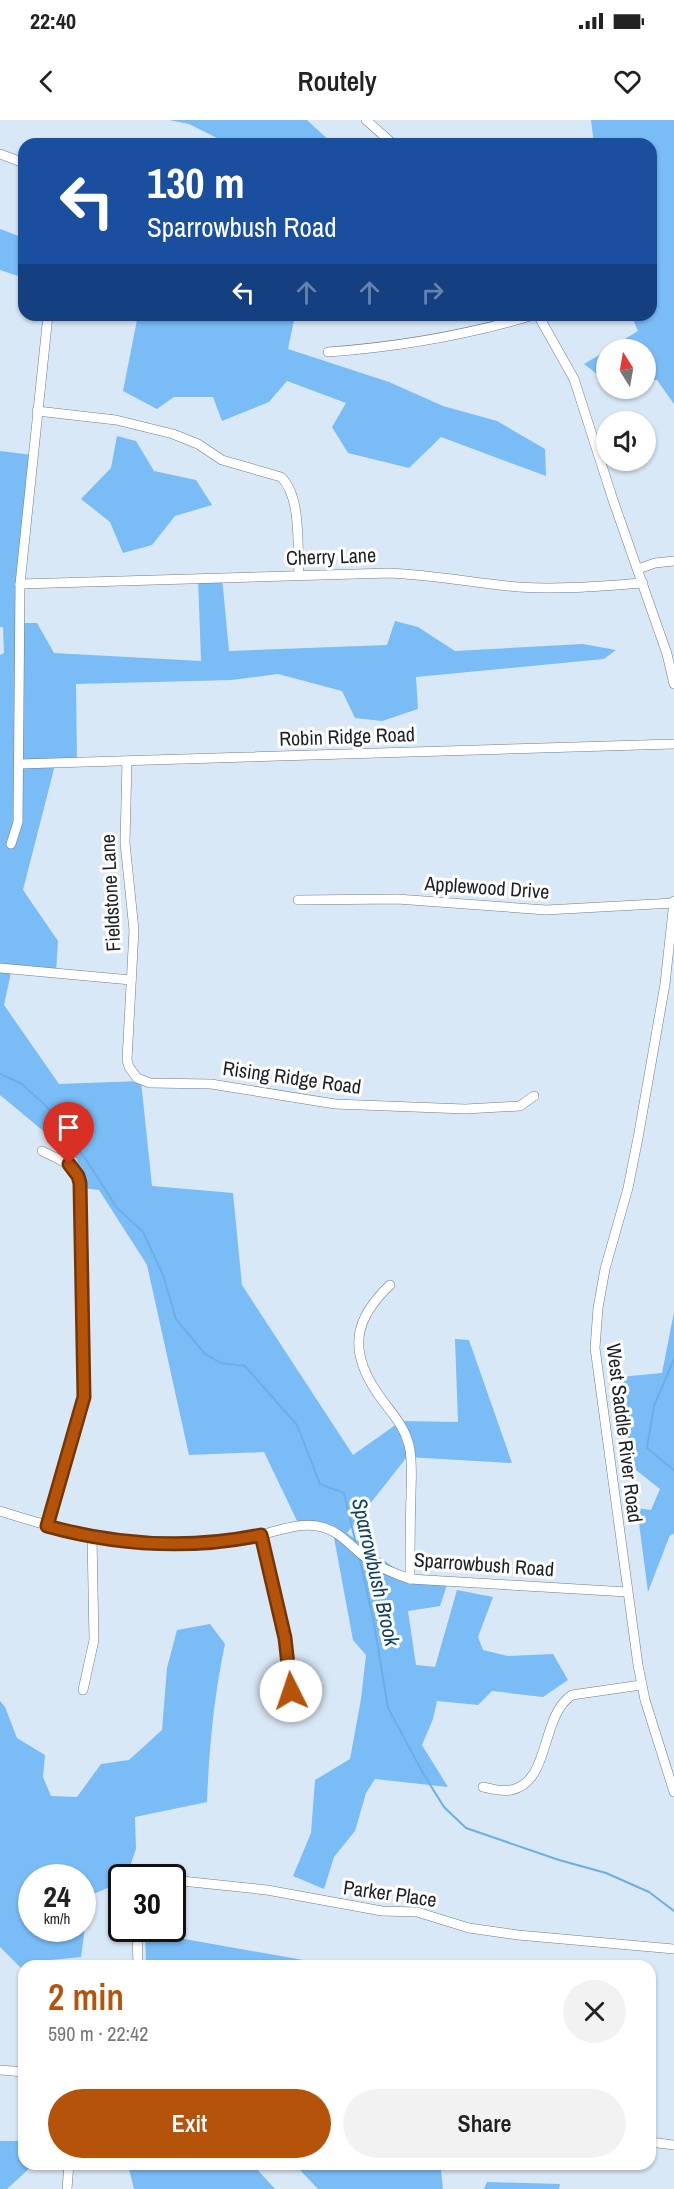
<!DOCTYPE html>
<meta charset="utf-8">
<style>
:root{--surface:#fff;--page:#f2f2f2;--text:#222;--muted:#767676;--accent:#b45309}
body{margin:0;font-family:"Archivo Narrow",sans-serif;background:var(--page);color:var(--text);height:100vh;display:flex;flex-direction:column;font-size:22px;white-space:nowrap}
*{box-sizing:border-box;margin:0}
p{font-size:20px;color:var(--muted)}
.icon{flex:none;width:33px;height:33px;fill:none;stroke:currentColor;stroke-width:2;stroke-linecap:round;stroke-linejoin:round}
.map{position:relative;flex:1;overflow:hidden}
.panel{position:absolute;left:18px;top:1840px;width:638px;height:210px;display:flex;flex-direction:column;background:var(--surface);border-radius:18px;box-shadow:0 2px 4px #0004}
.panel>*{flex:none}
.hud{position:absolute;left:18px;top:18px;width:639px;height:183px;border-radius:18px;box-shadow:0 2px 4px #0004;background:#1a4fa0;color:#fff;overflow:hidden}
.needle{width:39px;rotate:349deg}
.controls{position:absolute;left:596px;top:219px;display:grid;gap:12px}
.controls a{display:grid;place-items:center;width:60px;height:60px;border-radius:50%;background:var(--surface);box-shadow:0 2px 4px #0004;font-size:30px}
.speed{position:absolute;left:18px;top:1744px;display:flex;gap:12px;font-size:30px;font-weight:700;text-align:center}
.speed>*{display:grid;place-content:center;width:78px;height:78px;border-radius:50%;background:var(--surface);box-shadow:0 2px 4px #0004;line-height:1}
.speed small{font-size:15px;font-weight:400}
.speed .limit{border:3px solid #111;border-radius:9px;background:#fff;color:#111}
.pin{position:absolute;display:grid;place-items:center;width:51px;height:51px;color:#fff;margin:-62px -26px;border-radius:50% 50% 50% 0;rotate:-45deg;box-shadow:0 0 6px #0007}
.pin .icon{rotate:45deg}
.me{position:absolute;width:66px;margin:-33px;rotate:356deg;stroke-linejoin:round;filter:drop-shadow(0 0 4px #0008)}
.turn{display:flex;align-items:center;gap:21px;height:126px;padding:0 30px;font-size:27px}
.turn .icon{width:78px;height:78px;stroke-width:2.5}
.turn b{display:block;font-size:42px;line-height:51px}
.lanes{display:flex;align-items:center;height:57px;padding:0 30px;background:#0003;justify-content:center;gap:30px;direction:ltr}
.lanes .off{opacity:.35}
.round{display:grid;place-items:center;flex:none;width:63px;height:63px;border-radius:32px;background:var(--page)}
.overview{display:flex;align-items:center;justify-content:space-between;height:102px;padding:0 30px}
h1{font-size:36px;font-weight:600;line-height:45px;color:var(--accent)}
.cta{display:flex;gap:12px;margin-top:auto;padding:12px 30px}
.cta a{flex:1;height:69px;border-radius:36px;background:var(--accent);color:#fff;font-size:24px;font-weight:600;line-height:69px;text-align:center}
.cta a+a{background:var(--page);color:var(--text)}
.status{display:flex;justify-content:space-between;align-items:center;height:42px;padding:0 30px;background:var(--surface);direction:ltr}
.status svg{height:16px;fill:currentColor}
header{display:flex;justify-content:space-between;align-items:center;height:78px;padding:0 30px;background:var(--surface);font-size:27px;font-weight:600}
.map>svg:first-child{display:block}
</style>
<div class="status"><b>22:40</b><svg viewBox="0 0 49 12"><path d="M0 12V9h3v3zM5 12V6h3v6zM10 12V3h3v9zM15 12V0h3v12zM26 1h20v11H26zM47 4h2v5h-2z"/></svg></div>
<header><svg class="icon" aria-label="back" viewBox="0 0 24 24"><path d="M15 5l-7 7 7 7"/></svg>Routely<svg class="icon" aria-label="heart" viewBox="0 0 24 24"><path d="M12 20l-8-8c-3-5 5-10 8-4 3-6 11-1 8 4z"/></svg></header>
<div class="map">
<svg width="674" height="2069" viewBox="0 0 674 2069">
<rect width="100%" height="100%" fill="#d9e8f6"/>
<g fill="#7abcf6" fill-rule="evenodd">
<path d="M169,0H307L333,24H229L189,4Z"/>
<path d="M591,0H674V284L657,260L645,261V230L608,229L638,211L631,195H651V24H594Z"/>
<path d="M0,109L24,118V158L0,150Z"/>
<path d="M138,195H295L288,229L389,262L443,286L497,301L545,329L546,356L441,317L409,348L348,333L332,307L346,283L287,261L269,282L222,301L213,277H174L157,289L123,271Z"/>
<path d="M606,231V261L584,244Z"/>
<path d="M117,316L136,321L154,351L196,360L212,385L175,396L152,425L123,433L110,402L81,379L111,348Z"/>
<path d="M0,331L32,335L22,503H37L54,533L201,541L198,458L222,457L229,531L387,525L395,501L418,507L455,531L583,524L616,530L604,539L416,557L418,589L382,601L355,598L342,571L278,554L232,560L76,564L77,641H56L23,770L58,821L56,853L12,848L4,885L59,964L141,961L152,1066L233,1073L242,1165L353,1335L401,1301L458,1302L455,1219L469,1220L512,1343L407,1337L347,1413L412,1461L448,1462L440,1486L408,1491L416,1545L435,1547L457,1470L493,1477L478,1517L483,1530L508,1536L553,1534L568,1560L543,1577L492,1571L478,1585L437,1581L433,1599L422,1625L448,1667L375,1659L366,1673L355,1711L334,1737L324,1769L293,1756L311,1713L315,1660L350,1639L361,1579L366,1535L353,1520L332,1407L299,1405L264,1332L189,1335L147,1145L99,1070L81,1068L77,1039L0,975V535L4,533L3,507H0Z"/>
<path d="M674,1192V1414L670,1415L648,1472L637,1388L651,1390L660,1369L636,1350H632L620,1257L662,1253Z"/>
<path d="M210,1504L225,1524C214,1576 209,1629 207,1682L135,1697L136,1729L126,1758H122L121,1762L89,1776L81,1837L51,1840L24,1846L22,1849L0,1827V1581L5,1587L17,1618L45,1635L43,1657L51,1676L77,1677L101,1644L129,1640L162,1610L167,1548L177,1510ZM32,1758H82V1809H32Z"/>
<path d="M145,1812L337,1846H340H146Z"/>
<path d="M0,2021H24V2044L33,2045L7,2069H0Z"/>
<path d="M308,2044H386L441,2050L443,2069H318L300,2050Z"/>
<path d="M128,2045H253L275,2069H134Z"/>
<path d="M487,2062L560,2064L559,2069H484Z"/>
</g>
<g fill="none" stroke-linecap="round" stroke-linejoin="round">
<g stroke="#6caee6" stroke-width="2">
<path d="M0,954L22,964L46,986L87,1041L117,1088L143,1112L163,1155L176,1199L205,1234L221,1243L245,1246L297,1305L320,1364L344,1373L356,1424"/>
<path d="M674,1239L654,1286L647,1328L674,1350"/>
<path d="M359,1436L374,1503L388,1588L424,1655L444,1687L466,1708L559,1740L606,1753L649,1772L674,1791"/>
</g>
<g stroke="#6f7d89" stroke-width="10">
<g id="minor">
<path d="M366,0L393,24"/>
<path d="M0,34L24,43"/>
<path d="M538,195L574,259L613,380L667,534L674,564"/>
<path d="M328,232C397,227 467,215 534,195"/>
<path d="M37,291L116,300L173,314L198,324L222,340L281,357C302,377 297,427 299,455"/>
<path d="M638,449L655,443L674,441"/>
<path d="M20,464L390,453C433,455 475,463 518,467C560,470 601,466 643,463"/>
<path d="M127,641L125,723L134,810L127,940L129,947L137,958L150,963L211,964L335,984L465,989L520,986L534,976"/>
<path d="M20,644L674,624"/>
<path d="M11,724L18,702L20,464L48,195"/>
<path d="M298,780L397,779L546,790L674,783"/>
<path d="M674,781L665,864L638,1018L628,1068L605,1149L598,1188L595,1228L638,1545L645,1580L674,1672"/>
<path d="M0,848L131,860"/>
<path d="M42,1031C58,1039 75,1044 80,1063L84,1277L47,1406"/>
<path d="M390,1165C355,1198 348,1229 376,1271C388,1290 403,1302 409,1325C413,1341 411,1359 411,1376C410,1403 410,1431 410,1459"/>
<path d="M0,1391C69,1413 136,1431 209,1424C227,1422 245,1419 263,1414C281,1410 298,1403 317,1406C341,1410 350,1427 369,1440C381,1448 395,1454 410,1459L627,1472"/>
<path d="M261,1415C276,1476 290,1530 292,1594"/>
<path d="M83,1570L94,1520L92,1417"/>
<path d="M483,1667C492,1669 502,1672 511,1670C551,1662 540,1596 572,1575L641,1565"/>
<path d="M134,1758H155"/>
<path d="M172,1760L267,1770L382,1791L417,1792L469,1808L518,1815L674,1829"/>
<path d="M137,1809L138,1846"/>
<path d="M0,1950L24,1952"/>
<path d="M650,2022L674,2025"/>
<path d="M67,2069L69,2044"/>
</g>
</g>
<use href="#minor" stroke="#fff" stroke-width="9"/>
</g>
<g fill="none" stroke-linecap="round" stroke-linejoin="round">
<g stroke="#753606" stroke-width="15">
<path id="route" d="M69,1044L78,1056L80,1063L84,1277L47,1406C119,1426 188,1430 261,1415L285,1518L291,1571"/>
</g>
<use href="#route" stroke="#b45309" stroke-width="10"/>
</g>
<g text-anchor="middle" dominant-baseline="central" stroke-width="6" stroke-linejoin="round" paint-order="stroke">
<g font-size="20" fill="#1c2126" stroke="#fff">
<text transform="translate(331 436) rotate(-2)">Cherry Lane</text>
<text transform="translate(347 616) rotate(-2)">Robin Ridge Road</text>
<text transform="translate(487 767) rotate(4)">Applewood Drive</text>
<text transform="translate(110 773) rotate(-93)">Fieldstone Lane</text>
<text transform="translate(292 957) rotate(8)">Rising Ridge Road</text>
<text transform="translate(625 1313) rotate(83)">West Saddle River Road</text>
<text transform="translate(484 1444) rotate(4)">Sparrowbush Road</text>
<text transform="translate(390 1773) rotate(8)">Parker Place</text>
</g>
<g font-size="21" font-style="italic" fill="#0d4064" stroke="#fff">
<text transform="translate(376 1452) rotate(77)">Sparrowbush Brook</text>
</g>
</g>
</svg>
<div class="controls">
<a><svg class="needle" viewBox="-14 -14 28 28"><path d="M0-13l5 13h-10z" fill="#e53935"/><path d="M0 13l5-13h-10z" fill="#767676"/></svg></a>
<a><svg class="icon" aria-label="sound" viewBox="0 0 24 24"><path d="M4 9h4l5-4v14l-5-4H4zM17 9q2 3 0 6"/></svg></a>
</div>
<div class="speed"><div>24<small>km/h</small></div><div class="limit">30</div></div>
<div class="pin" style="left:69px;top:1044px;background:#d93025"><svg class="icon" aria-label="arrive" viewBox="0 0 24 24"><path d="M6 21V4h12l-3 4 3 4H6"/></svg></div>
<svg class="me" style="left:291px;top:1571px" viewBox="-20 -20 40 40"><circle r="19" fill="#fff"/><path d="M0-13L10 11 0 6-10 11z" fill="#b45309"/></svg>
<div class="hud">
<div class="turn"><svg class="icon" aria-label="left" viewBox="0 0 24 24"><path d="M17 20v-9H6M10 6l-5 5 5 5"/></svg><div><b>130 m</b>Sparrowbush Road</div></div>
<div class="lanes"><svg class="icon" aria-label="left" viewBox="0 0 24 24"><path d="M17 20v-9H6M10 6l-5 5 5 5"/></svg><svg class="icon off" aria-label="ahead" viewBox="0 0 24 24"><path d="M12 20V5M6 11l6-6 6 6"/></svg><svg class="icon off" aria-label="ahead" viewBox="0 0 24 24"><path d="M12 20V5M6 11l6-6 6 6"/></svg><svg class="icon off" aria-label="right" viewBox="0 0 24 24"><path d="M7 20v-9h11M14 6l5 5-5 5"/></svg></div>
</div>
<section class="panel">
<div class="overview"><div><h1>2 min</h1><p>590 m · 22:42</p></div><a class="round"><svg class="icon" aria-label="close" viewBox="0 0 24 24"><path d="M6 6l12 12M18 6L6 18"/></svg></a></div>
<div class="cta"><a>Exit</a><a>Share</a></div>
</section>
</div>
